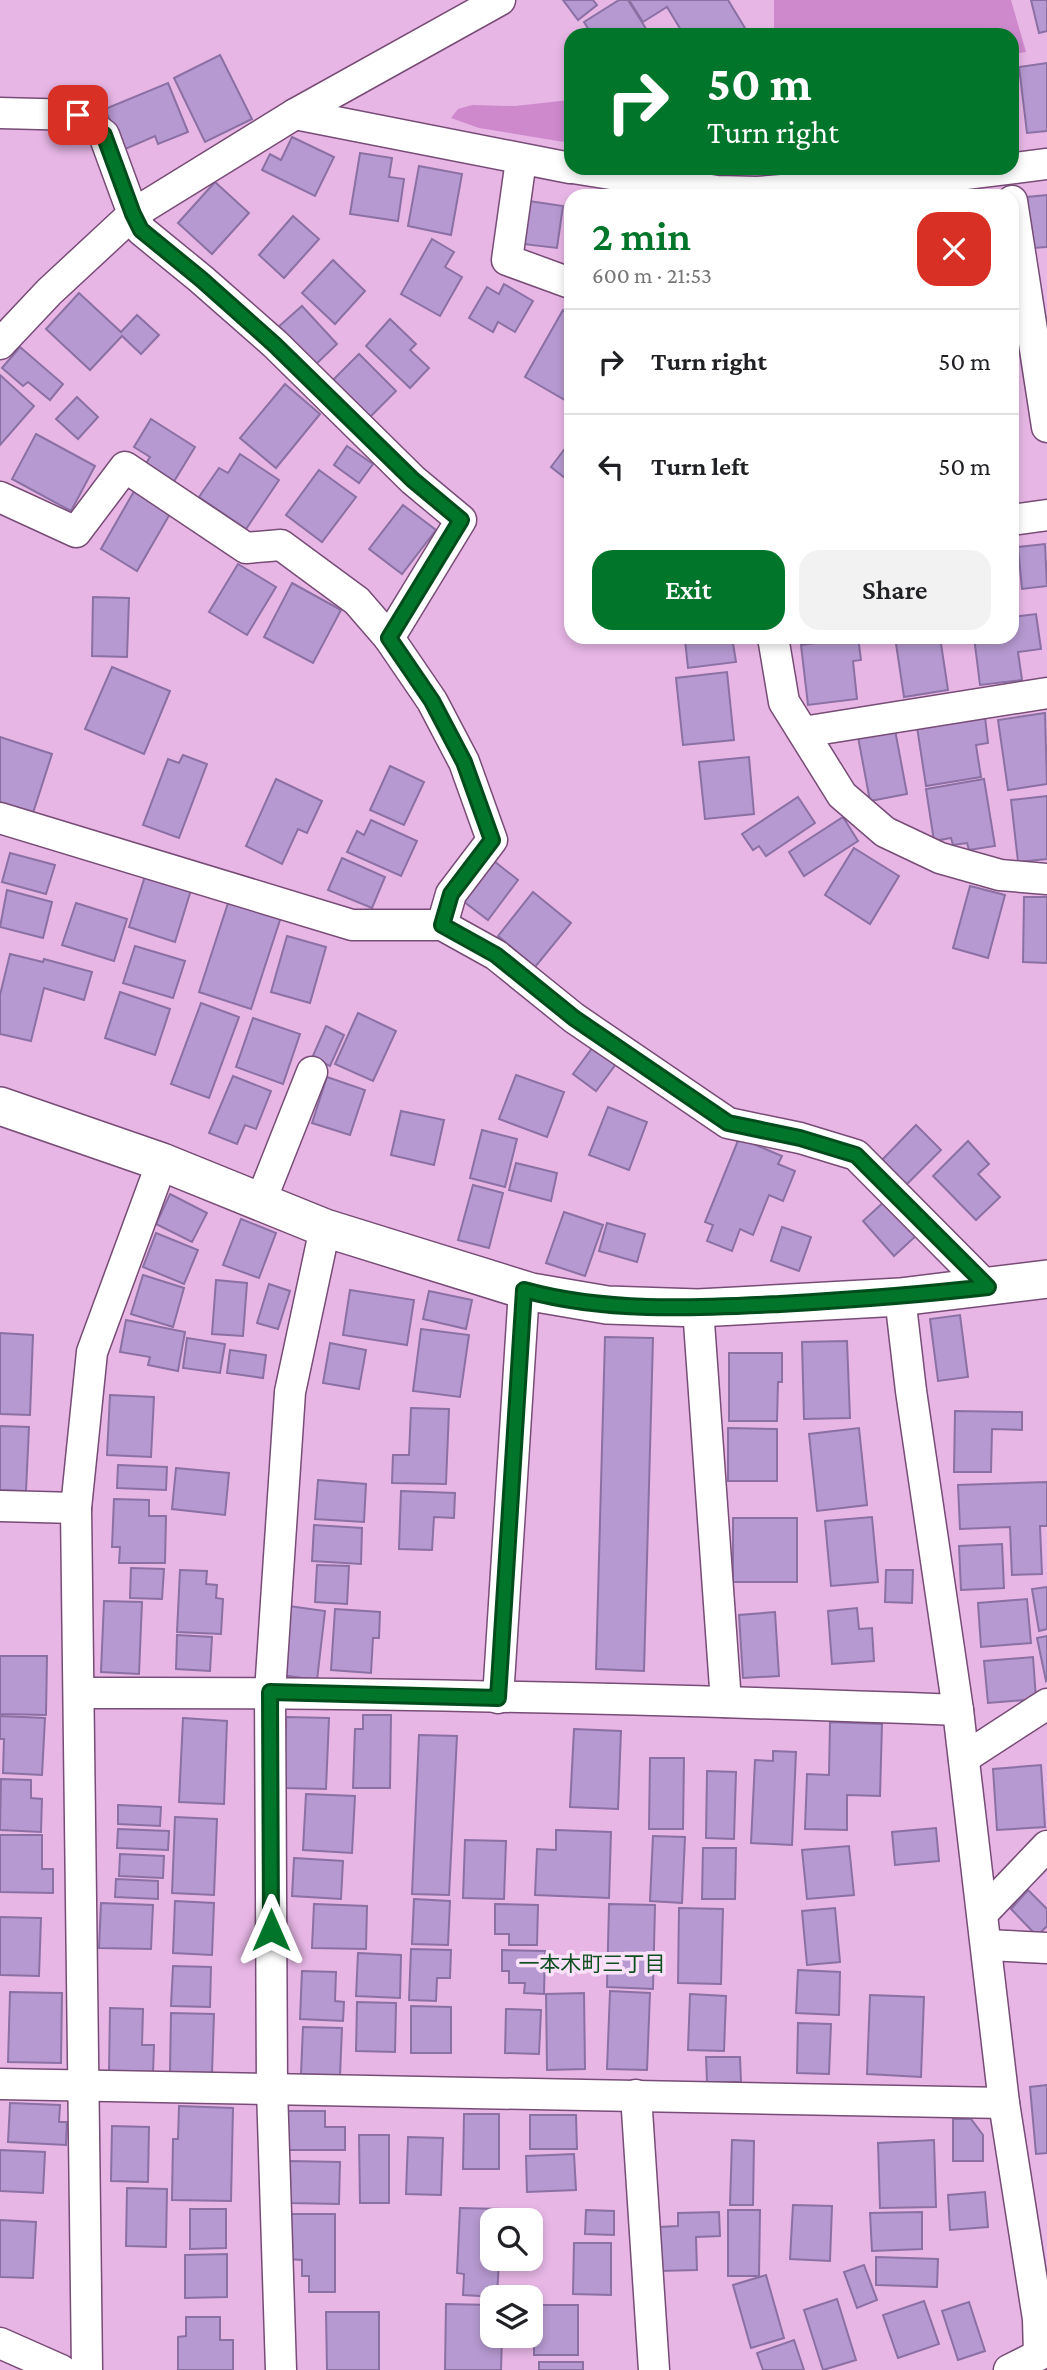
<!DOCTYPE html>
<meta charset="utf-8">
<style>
:root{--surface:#fff;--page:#f2f2f2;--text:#202124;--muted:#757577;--line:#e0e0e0;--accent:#017529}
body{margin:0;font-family:"Crimson Pro","Noto Sans JP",serif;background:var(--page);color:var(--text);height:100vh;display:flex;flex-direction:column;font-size:26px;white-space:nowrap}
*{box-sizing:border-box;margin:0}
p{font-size:23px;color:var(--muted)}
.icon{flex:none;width:38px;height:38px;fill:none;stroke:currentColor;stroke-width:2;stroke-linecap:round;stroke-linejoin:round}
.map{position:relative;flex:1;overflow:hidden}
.drawer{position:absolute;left:564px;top:189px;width:455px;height:455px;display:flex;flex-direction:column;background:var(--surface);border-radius:21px;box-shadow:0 4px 10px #0003}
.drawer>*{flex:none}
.guide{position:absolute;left:564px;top:28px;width:455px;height:147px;border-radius:21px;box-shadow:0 4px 10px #0003;background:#017529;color:#fff;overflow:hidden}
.controls{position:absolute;left:480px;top:2208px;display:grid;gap:14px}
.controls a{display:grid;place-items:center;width:63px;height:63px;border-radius:14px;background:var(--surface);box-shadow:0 4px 10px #0003;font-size:35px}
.pin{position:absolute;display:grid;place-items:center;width:60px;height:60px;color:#fff;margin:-30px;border-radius:14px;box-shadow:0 4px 10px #0006}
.me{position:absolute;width:77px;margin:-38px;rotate:0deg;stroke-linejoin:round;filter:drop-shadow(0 0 5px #0008)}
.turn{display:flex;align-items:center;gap:24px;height:147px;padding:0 28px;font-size:32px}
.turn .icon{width:91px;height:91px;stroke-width:2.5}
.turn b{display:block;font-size:49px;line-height:60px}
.round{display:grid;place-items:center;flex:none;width:74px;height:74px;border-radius:21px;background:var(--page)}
.summary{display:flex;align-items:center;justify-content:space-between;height:119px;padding:0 28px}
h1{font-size:42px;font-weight:600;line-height:52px;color:var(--accent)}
.button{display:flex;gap:14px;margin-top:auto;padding:14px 28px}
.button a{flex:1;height:80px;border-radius:21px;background:var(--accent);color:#fff;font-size:28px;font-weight:600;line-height:80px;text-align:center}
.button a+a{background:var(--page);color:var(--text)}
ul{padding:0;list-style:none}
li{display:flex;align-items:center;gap:21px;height:105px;padding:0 28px;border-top:2px solid var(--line)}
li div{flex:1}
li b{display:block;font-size:26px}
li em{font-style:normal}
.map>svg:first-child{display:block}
</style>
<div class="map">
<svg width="1047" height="2370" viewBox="0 0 1047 2370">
<rect width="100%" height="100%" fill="#e7b6e5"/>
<g fill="#ce89cd">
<path d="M774,0H1011L1026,52L1012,54V35H774Z"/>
<path d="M570,100V143L479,128L451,118L458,109L472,105L515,106Z"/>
</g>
<g fill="#b599d0" stroke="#8b70a4" stroke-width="2">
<path d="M563,0H593L597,5L578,20Z"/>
<path d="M619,0H628L650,35H592L584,22Z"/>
<path d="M629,0H728L748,33L684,35L667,7L643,22Z"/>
<path d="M1031,0H1047V31L1039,33Z"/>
<path d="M220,55L252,119L205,142L174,78Z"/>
<path d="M1047,63V131L1027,133L1019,67Z"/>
<path d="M168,83L188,132L158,144L155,136L123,150L105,109Z"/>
<path d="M292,137L334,157L315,196L262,170L270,154L281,160Z"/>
<path d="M360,153L392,158L389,177L404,179L398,221L350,214Z"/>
<path d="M419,166L462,174L451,235L408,226Z"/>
<path d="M215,182L249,213L212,254L178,223Z"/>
<path d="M1047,195V247L1033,248L1027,197Z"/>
<path d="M529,201L563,206L557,248L523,244Z"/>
<path d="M293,216L319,239L284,278L259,255Z"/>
<path d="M432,239L454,252L445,267L462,277L440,316L401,294Z"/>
<path d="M333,260L365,291L335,324L302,293Z"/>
<path d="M504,284L533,301L515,332L498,322L493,332L469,318L487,287L499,294Z"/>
<path d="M79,293L121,332L137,315L159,335L141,354L122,336L90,370L46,329Z"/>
<path d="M302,306L337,344L313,367L277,328Z"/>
<path d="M563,310L570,315V403L525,377Z"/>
<path d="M390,319L416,344L410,350L429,368L410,388L366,346Z"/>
<path d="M20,347L63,384L50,400L28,382L23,386L2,368Z"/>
<path d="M359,354L396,391L367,420L330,383Z"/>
<path d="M0,375L34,406L0,445Z"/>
<path d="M285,384L320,414L276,468L240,438Z"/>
<path d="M77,397L98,417L78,439L56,419Z"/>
<path d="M151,419L195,447L173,483L145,465L150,457L134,447Z"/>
<path d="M36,434L95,466L71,511L12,479Z"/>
<path d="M570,442V482L551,467Z"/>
<path d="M347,446L373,464L359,483L334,465Z"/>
<path d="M1012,453L1018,499L1012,500Z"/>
<path d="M240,454L279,480L246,529L199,497L219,468L228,473Z"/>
<path d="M319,470L356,497L322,542L286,515Z"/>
<path d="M137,486L174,507L137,571L101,549Z"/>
<path d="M403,505L436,530L402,574L369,549Z"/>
<path d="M1045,544L1047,586L1022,589L1018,547Z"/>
<path d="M238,564L276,587L247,635L209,612Z"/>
<path d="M292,583L341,610L313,663L264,637Z"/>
<path d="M93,597L129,598L127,657L92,656Z"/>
<path d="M1036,614L1041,649L1018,652L1022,680L980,685L974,637H1012V617Z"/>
<path d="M692,637H732L736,662L688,668L685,640Z"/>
<path d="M858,637L861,660L853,661L857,699L808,705L801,645Z"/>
<path d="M895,637H940L948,690L904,697Z"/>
<path d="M112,667L170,691L144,754L85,729Z"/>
<path d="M727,672L734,740L683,745L676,678Z"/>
<path d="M1045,713L1047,784L1008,790L998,720Z"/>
<path d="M985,717L988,743L976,745L981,777L926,786L917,727Z"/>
<path d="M895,730L907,794L870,801L858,737Z"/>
<path d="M0,737L52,754L33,813L0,802Z"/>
<path d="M183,755L207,764L179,838L143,825L168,759L179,763Z"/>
<path d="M749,757L754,814L705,819L699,762Z"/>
<path d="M390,766L424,782L404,825L370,810Z"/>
<path d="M276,779L322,801L307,833L298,829L282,864L246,846Z"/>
<path d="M984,779L995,846L969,850L967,843L953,845L951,838L934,841L926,789Z"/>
<path d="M1047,796V859L1018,862L1011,800Z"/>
<path d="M798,797L815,823L766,856L759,846L753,850L742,834Z"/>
<path d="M843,817L858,841L804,876L789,852Z"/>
<path d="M371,820L417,841L401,876L347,852L357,831L364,835Z"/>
<path d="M854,848L899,876L870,924L825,895Z"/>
<path d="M10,853L55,865L46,894L2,882Z"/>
<path d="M342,858L385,877L372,908L328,890Z"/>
<path d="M494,861L518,880L488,920L463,901Z"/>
<path d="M145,876L191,890L175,942L129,927Z"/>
<path d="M970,886L1005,895L988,958L953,948Z"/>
<path d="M7,890L52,902L43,938L0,927Z"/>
<path d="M533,892L571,923L535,967L498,936Z"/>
<path d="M1024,897H1047V963L1023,962Z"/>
<path d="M229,900L281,917L251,1009L199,992Z"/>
<path d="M76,903L127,919L114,961L62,945Z"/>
<path d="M287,936L326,947L310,1003L271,992Z"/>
<path d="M135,946L185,961L173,998L123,983Z"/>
<path d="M10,954L43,962L44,959L92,972L84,1000L44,988L31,1041L0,1034V995Z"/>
<path d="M120,992L170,1009L155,1055L105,1038Z"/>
<path d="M201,1003L239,1017L209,1098L171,1084Z"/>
<path d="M358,1013L396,1031L373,1081L335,1064Z"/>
<path d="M253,1018L300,1034L283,1084L236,1067Z"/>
<path d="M326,1026L344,1035L330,1066L312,1058Z"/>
<path d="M593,1047L616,1064L596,1091L573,1074Z"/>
<path d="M516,1075L564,1092L547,1137L499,1119Z"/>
<path d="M233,1076L271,1091L256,1129L245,1125L237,1144L209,1133Z"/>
<path d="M327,1077L365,1090L350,1135L312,1123Z"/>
<path d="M608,1107L647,1122L629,1170L589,1155Z"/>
<path d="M401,1111L444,1120L434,1165L391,1155Z"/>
<path d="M916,1125L941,1150L904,1187L879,1163Z"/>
<path d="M482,1130L517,1139L505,1187L470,1178Z"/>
<path d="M739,1138L782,1156L778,1164L795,1171L783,1201L769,1195L753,1235L740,1229L732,1251L707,1241L713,1225L705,1222Z"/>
<path d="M968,1141L989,1164L978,1174L1000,1197L976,1220L933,1176Z"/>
<path d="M516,1163L557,1173L551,1201L509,1190Z"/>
<path d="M473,1185L503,1193L489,1248L458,1240Z"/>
<path d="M170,1194L207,1213L192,1242L156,1224Z"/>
<path d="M886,1200L918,1234L894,1256L863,1221Z"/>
<path d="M564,1212L603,1225L585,1276L546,1263Z"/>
<path d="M241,1219L276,1233L259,1278L223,1265Z"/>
<path d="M607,1223L645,1234L637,1262L599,1251Z"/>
<path d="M782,1227L811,1237L799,1271L771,1261Z"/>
<path d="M156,1233L198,1250L184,1284L143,1267Z"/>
<path d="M143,1275L184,1288L173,1327L131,1314Z"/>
<path d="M216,1280L247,1283L243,1336L212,1334Z"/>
<path d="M269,1284L290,1291L278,1329L257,1323Z"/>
<path d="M350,1290L414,1300L407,1345L343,1335Z"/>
<path d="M429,1291L472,1300L466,1329L423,1319Z"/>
<path d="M960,1315L968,1377L938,1381L930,1319Z"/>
<path d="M126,1320L185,1332L178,1371L148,1365L150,1357L120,1352Z"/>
<path d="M421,1329L469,1335L460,1397L413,1391Z"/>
<path d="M0,1333L33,1335L30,1415L0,1414Z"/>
<path d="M605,1337L653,1338L644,1671L596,1669Z"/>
<path d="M187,1338L225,1344L220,1373L183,1368Z"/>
<path d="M847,1341L850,1418L804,1419L802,1342Z"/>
<path d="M330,1343L366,1350L359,1389L323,1383Z"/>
<path d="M230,1350L266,1355L263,1378L227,1373Z"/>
<path d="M729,1353H782V1382H778L777,1421H729Z"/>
<path d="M110,1395L154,1397L151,1457L107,1455Z"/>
<path d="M411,1408L449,1409L446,1484L392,1483L393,1455H409Z"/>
<path d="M955,1411L1022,1412V1430L992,1429L991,1472H954Z"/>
<path d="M0,1426L29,1427L26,1491L0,1490Z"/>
<path d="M728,1428L777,1429V1481H728Z"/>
<path d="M859,1428L867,1505L817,1511L809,1434Z"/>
<path d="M118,1465L167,1467L166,1490L117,1488Z"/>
<path d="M176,1468L229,1473L225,1515L172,1509Z"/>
<path d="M318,1480L366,1484L364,1522L315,1519Z"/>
<path d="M1047,1482V1526H1040L1042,1574L1012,1575L1010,1527L960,1529L958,1485Z"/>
<path d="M401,1491L455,1493L454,1518L434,1517L432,1550L399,1549Z"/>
<path d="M114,1499L149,1500V1516H166L165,1563H119L120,1547H112Z"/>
<path d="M872,1517L878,1582L831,1586L825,1521Z"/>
<rect x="733" y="1518" width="64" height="64"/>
<path d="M314,1525L362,1528L361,1564L312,1561Z"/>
<path d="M1002,1544L1004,1588L961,1590L959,1546Z"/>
<path d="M317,1565L349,1566L347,1604L315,1602Z"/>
<path d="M131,1568L164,1569L162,1599L130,1598Z"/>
<path d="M180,1570L207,1571L206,1584L217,1585L216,1598L223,1599L221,1634L177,1632Z"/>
<path d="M886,1570H913L912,1603L885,1602Z"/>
<path d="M1047,1587V1629L1039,1631L1032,1589Z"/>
<path d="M1027,1599L1031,1643L981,1647L978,1603Z"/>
<path d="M104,1601L142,1602L139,1674L101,1672Z"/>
<path d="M289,1606L325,1611L317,1680L281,1675Z"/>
<path d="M857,1608L859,1629L872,1628L874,1661L832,1664L828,1611Z"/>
<path d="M335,1609L380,1612L379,1638H373L371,1673L331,1670Z"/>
<path d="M775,1612L779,1676L743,1678L739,1615Z"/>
<path d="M177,1635L212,1637L210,1671L176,1669Z"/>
<path d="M1047,1636V1680L1046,1681L1037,1638Z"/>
<path d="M0,1656H47L46,1715L0,1714Z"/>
<path d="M1033,1657L1036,1699L988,1703L984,1661Z"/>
<path d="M363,1715H391L390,1788H353L355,1729H363Z"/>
<path d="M0,1716L45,1718L42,1775L3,1773L4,1739H0Z"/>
<path d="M286,1717L329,1718L326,1789L284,1788Z"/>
<path d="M183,1718L227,1721L224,1804L179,1802Z"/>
<path d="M830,1722L882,1724L880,1796L847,1795V1830L805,1829L807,1774L829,1775Z"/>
<path d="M574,1729L621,1731L618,1809L570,1807Z"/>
<path d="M419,1735L457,1736L449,1895L412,1894Z"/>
<path d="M773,1751L796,1752L792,1845L751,1843L755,1760L773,1761Z"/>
<path d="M650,1758H684L683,1829H649Z"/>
<path d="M1041,1765L1045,1827L997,1830L993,1769Z"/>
<path d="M707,1771L736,1772L734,1839L706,1838Z"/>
<path d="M1,1779L31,1780V1798L42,1799L41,1832L0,1830Z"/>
<path d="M306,1794L355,1796L352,1853L303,1850Z"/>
<path d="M118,1805L161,1807L160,1826L118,1824Z"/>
<path d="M175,1817L217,1819L214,1895L172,1893Z"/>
<path d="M936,1828L939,1861L895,1865L892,1832Z"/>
<path d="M118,1829L169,1831L168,1850L117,1848Z"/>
<path d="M556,1830L611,1832L609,1898L535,1895L537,1849L556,1850Z"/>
<path d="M0,1835H42V1869H53V1893L0,1892Z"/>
<path d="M653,1836L685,1837L682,1903L650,1901Z"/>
<path d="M465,1840L506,1841L504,1899L463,1898Z"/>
<path d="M849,1846L854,1895L807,1899L802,1850Z"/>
<path d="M703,1848H736L735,1899H702Z"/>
<path d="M120,1854L164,1856L163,1878L119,1876Z"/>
<path d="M294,1858L343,1861L341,1899L292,1896Z"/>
<path d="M116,1879L158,1881V1899L115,1897Z"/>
<path d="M1028,1890L1047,1909V1926L1037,1936L1011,1909Z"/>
<path d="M414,1899L450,1901L448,1945L412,1944Z"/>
<path d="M175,1901L214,1903L212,1955L173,1953Z"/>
<path d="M101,1903L153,1905L151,1949L99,1948Z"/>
<path d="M314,1904L367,1906L366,1949L312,1948Z"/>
<path d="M495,1904L538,1905L537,1945H509V1934H495Z"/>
<path d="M609,1904L655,1905L653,1989L607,1987Z"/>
<path d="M679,1908L723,1909L721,1984L678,1983Z"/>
<path d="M835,1908L840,1962L807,1965L802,1911Z"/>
<path d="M0,1917L41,1918L39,1976L0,1975Z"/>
<path d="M411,1949L451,1950L450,1978H437L436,2001L409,2000Z"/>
<path d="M502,1950L545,1951L544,1994L524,1993L525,1983H509V1971H502Z"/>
<path d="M358,1953L401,1955L400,1998L356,1996Z"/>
<path d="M173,1966L211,1967L210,2007L171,2006Z"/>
<path d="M798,1970L840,1972L839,2015L796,2013Z"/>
<path d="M302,1971L336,1972L335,2001L344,2002L343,2021L300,2019Z"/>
<path d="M610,1991L650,1993L647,2070L607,2069Z"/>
<path d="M10,1992L62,1993L61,2063L8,2062Z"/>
<path d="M584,1993L585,2069L547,2070L546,1994Z"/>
<path d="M690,1994L726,1996L724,2051L688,2050Z"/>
<path d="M870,1995L924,1997L921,2077L867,2074Z"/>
<path d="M357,2002L396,2003L395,2052L356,2051Z"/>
<path d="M411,2006L451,2007V2053H411Z"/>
<path d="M110,2008L143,2009L142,2045H154L153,2073L109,2072Z"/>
<path d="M506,2009L541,2010L539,2054L505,2053Z"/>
<path d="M171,2013L214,2014L212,2073L170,2072Z"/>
<path d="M798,2023L831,2024L829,2074L797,2073Z"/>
<path d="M303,2027L342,2028L340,2076L301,2074Z"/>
<path d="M706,2057H740L741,2082H707Z"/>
<path d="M1047,2085V2153L1036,2154L1030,2087Z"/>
<path d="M10,2103L60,2105L59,2122H67L66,2145L8,2142Z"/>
<path d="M179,2106L233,2108L231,2201L172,2200L173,2139H178Z"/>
<path d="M287,2111H325V2127H345V2150H287Z"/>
<path d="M464,2114H499V2169H463Z"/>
<path d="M530,2115H576L577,2149H530Z"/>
<path d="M953,2119H971L983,2135V2161H953Z"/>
<path d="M112,2126L149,2127L148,2182L111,2181Z"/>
<path d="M359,2135H389V2203H360Z"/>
<path d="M408,2137L443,2138L441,2195L406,2194Z"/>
<path d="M732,2140L754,2141L753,2205H730Z"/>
<path d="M934,2140L936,2207L880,2208L878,2143Z"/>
<path d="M0,2150L45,2152L43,2193L0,2191Z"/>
<path d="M574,2154L576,2190L527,2192L526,2156Z"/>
<path d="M289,2161L340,2162L339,2204L289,2203Z"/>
<path d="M127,2188L167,2189L166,2247L126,2246Z"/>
<path d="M985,2192L988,2227L950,2230L948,2195Z"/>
<path d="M793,2205L832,2206L830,2261L790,2259Z"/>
<path d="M460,2208L501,2209V2221H492V2259H499L497,2297L463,2295L464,2274L457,2273Z"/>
<path d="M190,2209H226V2248L190,2249Z"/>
<path d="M586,2210L614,2211V2235L585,2234Z"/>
<path d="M728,2210H760L759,2276H728Z"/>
<path d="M719,2212L720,2236L696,2237L697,2270L660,2271L659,2227L678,2226V2213Z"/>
<path d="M922,2212V2249L872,2251L870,2213Z"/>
<path d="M289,2214H335V2292H309V2276H302V2260L289,2259Z"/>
<path d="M0,2220L36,2222L33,2278L0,2277Z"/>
<path d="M574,2243H611V2295L573,2294Z"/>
<path d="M227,2254V2297L185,2298V2255Z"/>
<path d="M876,2257L938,2259L937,2287L876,2285Z"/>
<path d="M864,2265L877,2300L857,2308L844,2272Z"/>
<path d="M766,2275L784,2338L751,2348L733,2285Z"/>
<path d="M837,2299L856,2360L823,2370L804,2310Z"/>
<path d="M924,2301L939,2344L898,2358L883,2315Z"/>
<path d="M969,2302L985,2351L958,2360L942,2311Z"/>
<path d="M446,2304L492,2305V2336H502L501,2370H445Z"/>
<rect x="534" y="2305" width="44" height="50"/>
<path d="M326,2312H379V2370H327Z"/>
<path d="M186,2317H220V2340H233V2370H178V2337L186,2336Z"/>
<path d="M794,2340L804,2370H763L757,2353Z"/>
<rect x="539" y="2362" width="44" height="8"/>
</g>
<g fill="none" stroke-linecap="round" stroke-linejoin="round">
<g stroke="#774c76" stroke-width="33">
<g id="minor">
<path d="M0,113L78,115L104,135L133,214L141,230L201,279L275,344L413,480L461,520L389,638"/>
<path d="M295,114L570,168"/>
<path d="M521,160L507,260L570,283"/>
<path d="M573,168L717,191L757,192L933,178L1047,164"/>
<path d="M1012,201L1047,427"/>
<path d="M0,344L49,292L133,214L295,114L500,0"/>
<path d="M0,497L76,532L125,467L246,548L281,545L357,601L389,638L432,701L464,762L492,840L451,894L442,925"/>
<path d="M1012,520L1047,515"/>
<path d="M773,637L784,702L842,795L885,832L940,858L1000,875L1047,879"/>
<path d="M803,732L1047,693"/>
<path d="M0,818L352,925H442L496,955L574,1018L728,1123L800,1138L856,1155L987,1287"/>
<path d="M260,1203L312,1072"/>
<path d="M900,1297L911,1391L958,1710L1004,2103L1038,2319L1039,2355L1009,2370"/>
<path d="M698,1308L726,1702"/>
<path d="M0,1506L76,1508"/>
<path d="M79,1693C372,1692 665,1699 958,1710"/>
<path d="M498,1698L524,1290"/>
<path d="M964,1758L1047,1704"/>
<path d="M983,1913L1047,1846"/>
<path d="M987,1945L1047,1948"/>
<path d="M0,2084L1004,2103"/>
<path d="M636,2095L654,2370"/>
<path d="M0,2343L61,2370"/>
<path d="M87,2370L76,1508L92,1352L162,1162"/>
<path d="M281,2370L272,2089L270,1692L290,1392L325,1228"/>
</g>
</g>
<g stroke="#774c76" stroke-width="40">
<path id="tertiary" d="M0,1106L162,1162L325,1228L531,1292L607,1305L698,1308L900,1297L1047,1279"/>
</g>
<use href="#minor" stroke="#fff" stroke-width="30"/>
<use href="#tertiary" stroke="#fff" stroke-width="37"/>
</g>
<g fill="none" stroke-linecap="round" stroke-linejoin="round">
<g stroke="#014c1b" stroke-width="18">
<path id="route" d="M78,115L104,135L133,214L141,230L201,279L275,345L413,480L461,520L389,638L432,701L464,762L492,840L451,894L442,925L496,955L574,1018L728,1123L800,1138L856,1155L988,1287C918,1295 849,1300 780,1304C695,1308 607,1313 524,1290L498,1698L270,1692L271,1930"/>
</g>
<use href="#route" stroke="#017529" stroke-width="12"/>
</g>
<g text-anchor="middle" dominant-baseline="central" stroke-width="7" stroke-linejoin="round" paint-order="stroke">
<g font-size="21" fill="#0f4f1f" stroke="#fae0f8">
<text x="592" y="1964">一本木町三丁目</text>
</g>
</g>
</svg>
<div class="controls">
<a><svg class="icon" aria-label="search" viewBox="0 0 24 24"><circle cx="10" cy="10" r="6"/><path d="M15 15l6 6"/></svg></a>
<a><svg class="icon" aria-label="layers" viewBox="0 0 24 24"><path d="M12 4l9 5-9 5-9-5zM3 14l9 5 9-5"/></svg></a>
</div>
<div class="pin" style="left:78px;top:115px;background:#d93025"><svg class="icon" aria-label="arrive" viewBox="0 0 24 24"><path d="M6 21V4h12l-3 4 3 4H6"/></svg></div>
<svg class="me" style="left:271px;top:1930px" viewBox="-20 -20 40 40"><path d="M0-17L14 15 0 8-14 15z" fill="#017529" stroke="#fff" stroke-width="4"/></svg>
<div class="guide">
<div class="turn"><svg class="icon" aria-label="right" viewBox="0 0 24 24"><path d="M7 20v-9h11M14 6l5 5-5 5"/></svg><div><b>50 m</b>Turn right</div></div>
</div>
<section class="drawer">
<div class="summary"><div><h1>2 min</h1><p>600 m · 21:53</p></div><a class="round" style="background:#d93025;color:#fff"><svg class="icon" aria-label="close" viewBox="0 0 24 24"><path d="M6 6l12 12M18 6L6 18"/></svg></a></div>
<ul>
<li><svg class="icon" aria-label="right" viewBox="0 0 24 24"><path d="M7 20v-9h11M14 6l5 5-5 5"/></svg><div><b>Turn right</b></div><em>50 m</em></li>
<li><svg class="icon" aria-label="left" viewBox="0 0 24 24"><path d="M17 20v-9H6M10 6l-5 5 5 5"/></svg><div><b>Turn left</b></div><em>50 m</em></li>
</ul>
<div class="button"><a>Exit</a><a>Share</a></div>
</section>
</div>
